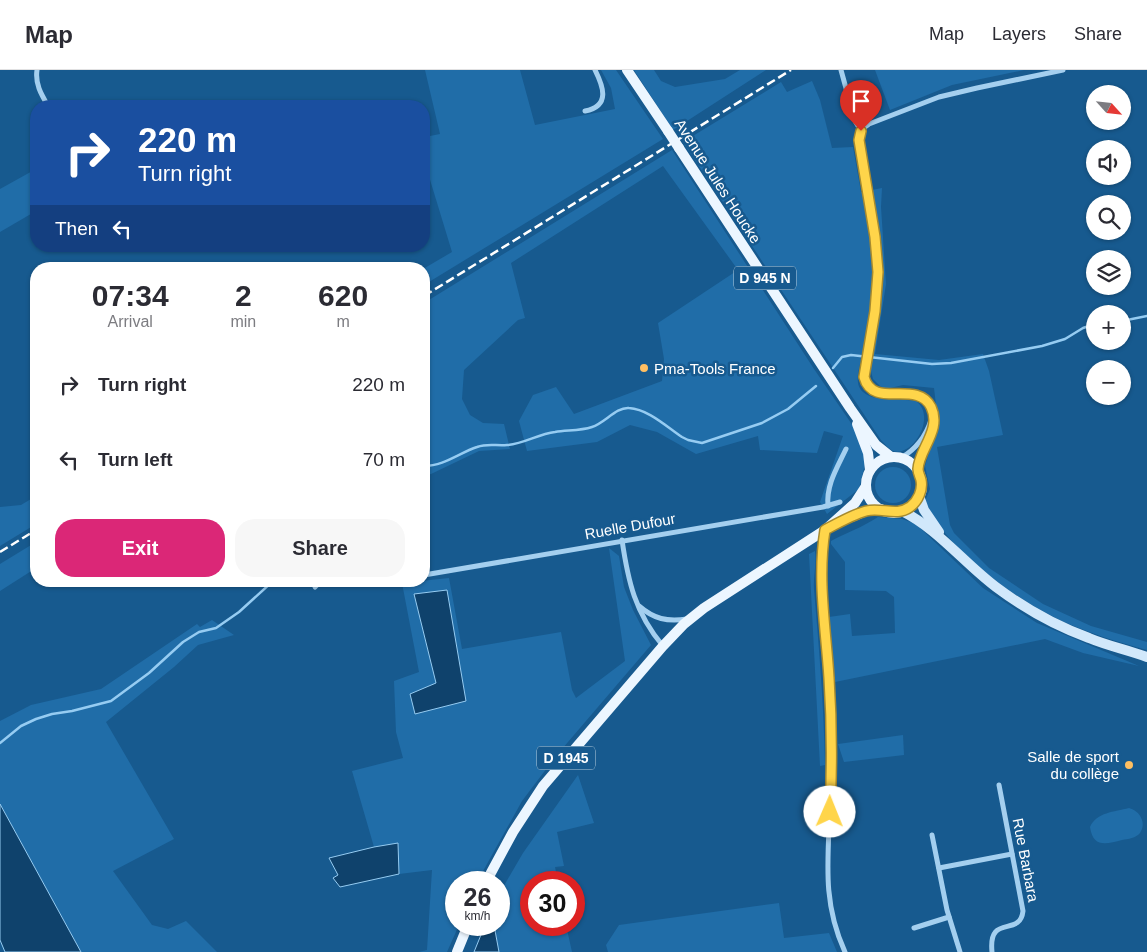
<!DOCTYPE html>
<meta charset="utf-8">
<style>
:root{--surface:#fff;--page:#f7f7f7;--text:#2b2b33;--muted:#7c7c81;--line:#e1e1e2;--accent:#db2777}
body{margin:0;font-family:Helvetica,sans-serif;background:var(--page);color:var(--text);height:100vh;display:flex;flex-direction:column;font-size:19px;white-space:nowrap}
*{box-sizing:border-box;margin:0}
p{font-size:16px;color:var(--muted)}
.icon{flex:none;width:28px;height:28px;fill:none;stroke:currentColor;stroke-width:2;stroke-linecap:round;stroke-linejoin:round}
.map{position:relative;flex:1;overflow:hidden}
.drawer{position:absolute;left:30px;top:192px;width:400px;height:325px;display:flex;flex-direction:column;background:var(--surface);border-radius:20px;box-shadow:0 1px 4px #0004}
.drawer>*{flex:none}
.guide{position:absolute;left:30px;top:30px;width:400px;height:152px;border-radius:20px;box-shadow:0 1px 4px #0004;background:#1a4fa0;color:#fff;overflow:hidden}
.needle{width:32px;rotate:117deg}
.controls{position:absolute;left:1086px;top:15px;display:grid;gap:10px}
.controls a{display:grid;place-items:center;width:45px;height:45px;border-radius:50%;background:var(--surface);box-shadow:0 1px 4px #0004;font-size:25px}
.speed{position:absolute;left:445px;top:801px;display:flex;gap:10px;font-size:25px;font-weight:700;text-align:center}
.speed>*{display:grid;place-content:center;width:65px;height:65px;border-radius:50%;background:var(--surface);box-shadow:0 1px 4px #0004;line-height:1}
.speed small{font-size:12px;font-weight:400}
.speed .limit{border:8px solid #d22;background:#fff;color:#111}
.pin{position:absolute;display:grid;place-items:center;width:42px;height:42px;color:#fff;margin:-51px -21px;border-radius:50% 50% 50% 0;rotate:-45deg;box-shadow:0 0 5px #0007}
.pin .icon{rotate:45deg}
.me{position:absolute;width:55px;margin:-28px;rotate:1deg;stroke-linejoin:round;filter:drop-shadow(0 0 4px #0008)}
.turn{display:flex;align-items:center;gap:18px;height:105px;padding:0 25px;font-size:22px}
.turn .icon{width:65px;height:65px;stroke-width:2.5}
.turn b{display:block;font-size:35px;line-height:42px}
.then{display:flex;align-items:center;height:48px;padding:0 25px;background:#0003;gap:10px;font-size:19px}
.eta{display:flex;justify-content:space-evenly;align-items:center;height:85px;text-align:center}
.eta b{font-size:30px;font-weight:800;line-height:35px}
.primary-button{display:flex;gap:10px;margin-top:auto;padding:10px 25px}
.primary-button a{flex:1;height:58px;border-radius:20px;background:var(--accent);color:#fff;font-size:20px;font-weight:800;line-height:58px;text-align:center}
.primary-button a+a{background:var(--page);color:var(--text)}
ul{padding:0;list-style:none}
li{display:flex;align-items:center;gap:15px;height:75px;padding:0 25px}
li div{flex:1}
li b{display:block;font-size:19px}
li em{font-style:normal}
header{display:flex;align-items:center;gap:30px;box-sizing:border-box;height:70px;padding:0 25px;background:var(--surface);border-bottom:1px solid var(--line)}
header strong{font-size:24px}
nav{display:flex;gap:28px;margin-inline-start:auto;font-size:18px}
.map>svg:first-child{display:block}
</style>
<header>
<strong>Map</strong>
<nav><a>Map</a><a>Layers</a><a>Share</a></nav>
</header>
<div class="map">
<svg width="1147" height="882" viewBox="0 0 1147 882">
<rect width="100%" height="100%" fill="#175a8f"/>
<g fill="#206da8">
<path d="M425,0H520L535,55L615,39L611,18L601,0H616L663,69L424,215L423,199L452,182L424,90V70L430,66L440,64Z"/>
<path d="M634,0H654L661,11L675,17L725,9L740,0H766L673,60Z"/>
<path d="M875,0H1024L952,15L890,40Z"/>
<path d="M812,11L820,30L832,78L853,77L861,122H864C869,151 874,180 873,210C873,231 868,253 865,275C863,288 851,312 863,322C877,333 899,328 916,331C937,346 913,388 893,381C889,379 884,373 881,370L683,72L781,12L787,22Z"/>
<path d="M672,80L814,299L853,356L866,390L859,419L827,444L820,432L843,366L824,361L817,383L760,380L758,366L696,384L657,362L630,355L597,372L527,381L519,351L533,325L556,317L574,344L662,311L664,289L658,253L738,200L663,96L511,193L525,248L518,250L464,300L462,329L470,345L483,353L504,354L510,379L479,381L431,404L424,405V233Z"/>
<path d="M36,99V141L0,162V119Z"/>
<path d="M882,118L881,137L886,214L875,284L939,290L983,284L989,301L1003,365L937,377L950,455L954,463L989,498L1043,534L1091,556L1147,572V580C1118,572 1088,563 1060,550C1015,529 944,478 925,431L930,419L925,396L938,352L934,318L903,315L886,319L880,316L873,309L870,298L882,214L880,171L872,120Z"/>
<circle cx="893" cy="415" r="18"/>
<path d="M36,426V454L0,476V437L21,435Z"/>
<path d="M878,447L902,449L916,454L983,518L1037,553L1139,596L1083,583L1045,569L835,612L829,547L850,544L852,566L895,563L894,527L886,521L845,520V492L831,474V471C846,463 863,457 878,447Z"/>
<path d="M36,472V498L0,521V494Z"/>
<path d="M609,478L619,486L624,517L633,540L651,575L556,686L522,731L477,812H456V855H459L447,882H419L427,880L432,800L399,804L398,774L374,777L352,701L403,688L396,662L394,611L419,602L402,513L449,508L462,579L561,562L572,620L576,628L625,591Z"/>
<path d="M815,481C817,493 813,507 814,519C819,578 824,636 825,695L820,696L809,484Z"/>
<path d="M212,550L234,565L198,575L174,597L106,652L174,769L113,801L152,855L168,859L186,851L217,882H81L0,734V651L31,635L101,619L197,554L200,557Z"/>
<path d="M903,665L904,685L844,692L838,674Z"/>
<path d="M578,705L594,753L557,762L564,796L555,797L558,812H531V855H566L572,882H499L494,855H499V826L502,819L523,783Z"/>
<path d="M1129,738C1140,741 1147,753 1140,763C1136,768 1128,769 1122,770C1106,774 1093,778 1090,757C1097,742 1114,742 1129,738Z"/>
<path d="M779,833L784,868L829,863L837,882H608L606,875L619,855Z"/>
</g>
<g fill="#0f426c" stroke="#96ccf2">
<path d="M447,520L466,631L415,644L410,624L436,613L414,524Z"/>
<path d="M0,734L81,882H5L0,870Z"/>
<path d="M398,773L399,804L340,817L333,808L338,805L329,788L374,777Z"/>
<path d="M485,855H494L499,882H474Z"/>
</g>
<g fill="none" stroke-linecap="round" stroke-linejoin="round">
<g stroke="#96ccf2" stroke-width="2.5">
<path d="M1122,251L1147,246"/>
<path d="M833,298L842,287L851,285L932,294L951,293L1042,276L1065,269L1083,258L1095,254"/>
<path d="M424,396C444,396 459,383 477,377C488,373 496,376 507,375C524,374 538,364 555,362C567,360 580,361 592,357C605,353 616,337 629,338C648,339 667,357 682,367L688,370L702,373L762,353L788,339L816,316"/>
<path d="M0,673L21,656L36,649L52,644L72,641L111,631L149,603L183,572L199,562L216,558L239,542L273,511"/>
</g>
<g stroke="#a4cfef" stroke-width="5">
<path d="M37,0C35,14 41,24 48,36"/>
<path d="M841,0L855,51L861,61"/>
<path d="M585,41C611,36 603,16 595,0"/>
<path d="M901,388C916,379 926,366 931,350"/>
<path d="M918,401C920,380 940,361 931,338C919,308 873,341 864,307L876,231L878,193L874,157L859,70C859,63 862,58 869,54L939,27L977,18L1063,0"/>
<path d="M828,436C826,415 837,398 846,379"/>
<path d="M824,461C815,520 828,579 831,638C832,671 831,704 830,737C828,790 822,832 845,882"/>
<path d="M622,470C628,511 635,543 663,576"/>
<path d="M424,505L823,437L840,432"/>
<path d="M315,517L321,511"/>
<path d="M639,536C654,549 667,552 687,549"/>
<path d="M932,765L947,840L960,882"/>
<path d="M939,798L1012,784"/>
<path d="M914,858L949,847"/>
<path d="M992,882C988,843 1020,868 1023,841L999,715"/>
</g>
<g stroke="#d1e8fb" stroke-width="10">
<path d="M919,426L924,440L939,462"/>
<path d="M902,441C938,459 964,493 996,517C1024,538 1056,556 1089,568C1108,576 1128,580 1147,587"/>
</g>
<g stroke="#ecf6ff" stroke-width="10">
<path d="M627,0L668,61"/>
<path d="M679,78L850,338L876,375L891,387"/>
<path d="M857,354L868,383L870,400"/>
<circle cx="894" cy="415" r="28"/>
<path d="M839,452L866,441L881,439"/>
<path d="M486,812L513,762L543,716L663,576L684,554L704,538L825,460L855,433L866,416"/>
<path d="M457,882L468,855"/>
</g>
<g stroke="#fff" stroke-width="2.5" stroke-dasharray="9 4" stroke-linecap="butt">
<path d="M424,226L791,0"/>
<path d="M0,482L36,460"/>
</g>
<path stroke="#ecf6ff" stroke-width="10" d="M668,61L679,78"/>
</g>
<g fill="none" stroke-linecap="round" stroke-linejoin="round">
<g stroke="#a68a30" stroke-width="12">
<path id="route" d="M830,742C832,698 832,653 829,608C826,559 817,510 825,460C838,453 852,445 866,441C882,437 896,447 910,437C918,431 923,420 921,410C920,406 918,403 918,399C919,379 942,360 931,337C917,309 873,340 864,307L875,241L878,202L875,167L859,70L861,61"/>
</g>
<use href="#route" stroke="#ffd54a" stroke-width="9"/>
</g>
<g fill="#ffbf62" stroke="#175a8f" stroke-width="2">
<circle cx="644" cy="298" r="5"/>
<circle cx="1129" cy="695" r="5"/>
</g>
<g text-anchor="middle" dominant-baseline="central" stroke-width="5" stroke-linejoin="round" paint-order="stroke">
<g fill="#175a8f" stroke="#b9cedd" stroke-width="1">
<rect x="734" y="196.5" width="62" height="23" rx="4"/>
<rect x="537" y="676.5" width="58" height="23" rx="4"/>
</g>
<g font-size="14" font-weight="bold" fill="#fff">
<text x="765" y="208">D 945 N</text>
<text x="566" y="688">D 1945</text>
</g>
<g font-size="15" fill="#fff" stroke="#175a8f">
<text transform="translate(718 111) rotate(57)">Avenue Jules Houcke</text>
<text transform="translate(630 456) rotate(-10)">Ruelle Dufour</text>
<text transform="translate(1026 790) rotate(79)">Rue Barbara</text>
</g>
<g font-size="15" fill="#fff" stroke="#175a8f" text-anchor="start">
<text x="654" y="298">Pma-Tools France</text>
<text x="1119" y="686" text-anchor="end">Salle de sport<tspan x="1119" dy="17">du collège</tspan></text>
</g>
</g>
</svg>
<div class="controls">
<a><svg class="needle" viewBox="-14 -14 28 28"><path d="M0-13l5 13h-10z" fill="#e53935"/><path d="M0 13l5-13h-10z" fill="#7c7c81"/></svg></a>
<a><svg class="icon" aria-label="sound" viewBox="0 0 24 24"><path d="M4 9h4l5-4v14l-5-4H4zM17 9q2 3 0 6"/></svg></a>
<a><svg class="icon" aria-label="search" viewBox="0 0 24 24"><circle cx="10" cy="10" r="6"/><path d="M15 15l6 6"/></svg></a>
<a><svg class="icon" aria-label="layers" viewBox="0 0 24 24"><path d="M12 4l9 5-9 5-9-5zM3 14l9 5 9-5"/></svg></a>
<a>+</a>
<a>−</a>
</div>
<div class="speed"><div>26<small>km/h</small></div><div class="limit">30</div></div>
<div class="pin" style="left:861px;top:61px;background:#d93025"><svg class="icon" aria-label="arrive" viewBox="0 0 24 24"><path d="M6 21V4h12l-3 4 3 4H6"/></svg></div>
<svg class="me" style="left:830px;top:742px" viewBox="-20 -20 40 40"><circle r="19" fill="#fff"/><path d="M0-13L10 11 0 6-10 11z" fill="#ffd54a"/></svg>
<div class="guide">
<div class="turn"><svg class="icon" aria-label="right" viewBox="0 0 24 24"><path d="M7 20v-9h11M14 6l5 5-5 5"/></svg><div><b>220 m</b>Turn right</div></div>
<div class="then">Then<svg class="icon" aria-label="left" viewBox="0 0 24 24"><path d="M17 20v-9H6M10 6l-5 5 5 5"/></svg></div>
</div>
<section class="drawer">
<div class="eta">
<div><b>07:34</b><p>Arrival</p></div>
<div><b>2</b><p>min</p></div>
<div><b>620</b><p>m</p></div>
</div>
<ul>
<li><svg class="icon" aria-label="right" viewBox="0 0 24 24"><path d="M7 20v-9h11M14 6l5 5-5 5"/></svg><div><b>Turn right</b></div><em>220 m</em></li>
<li><svg class="icon" aria-label="left" viewBox="0 0 24 24"><path d="M17 20v-9H6M10 6l-5 5 5 5"/></svg><div><b>Turn left</b></div><em>70 m</em></li>
</ul>
<div class="primary-button"><a>Exit</a><a>Share</a></div>
</section>
</div>
